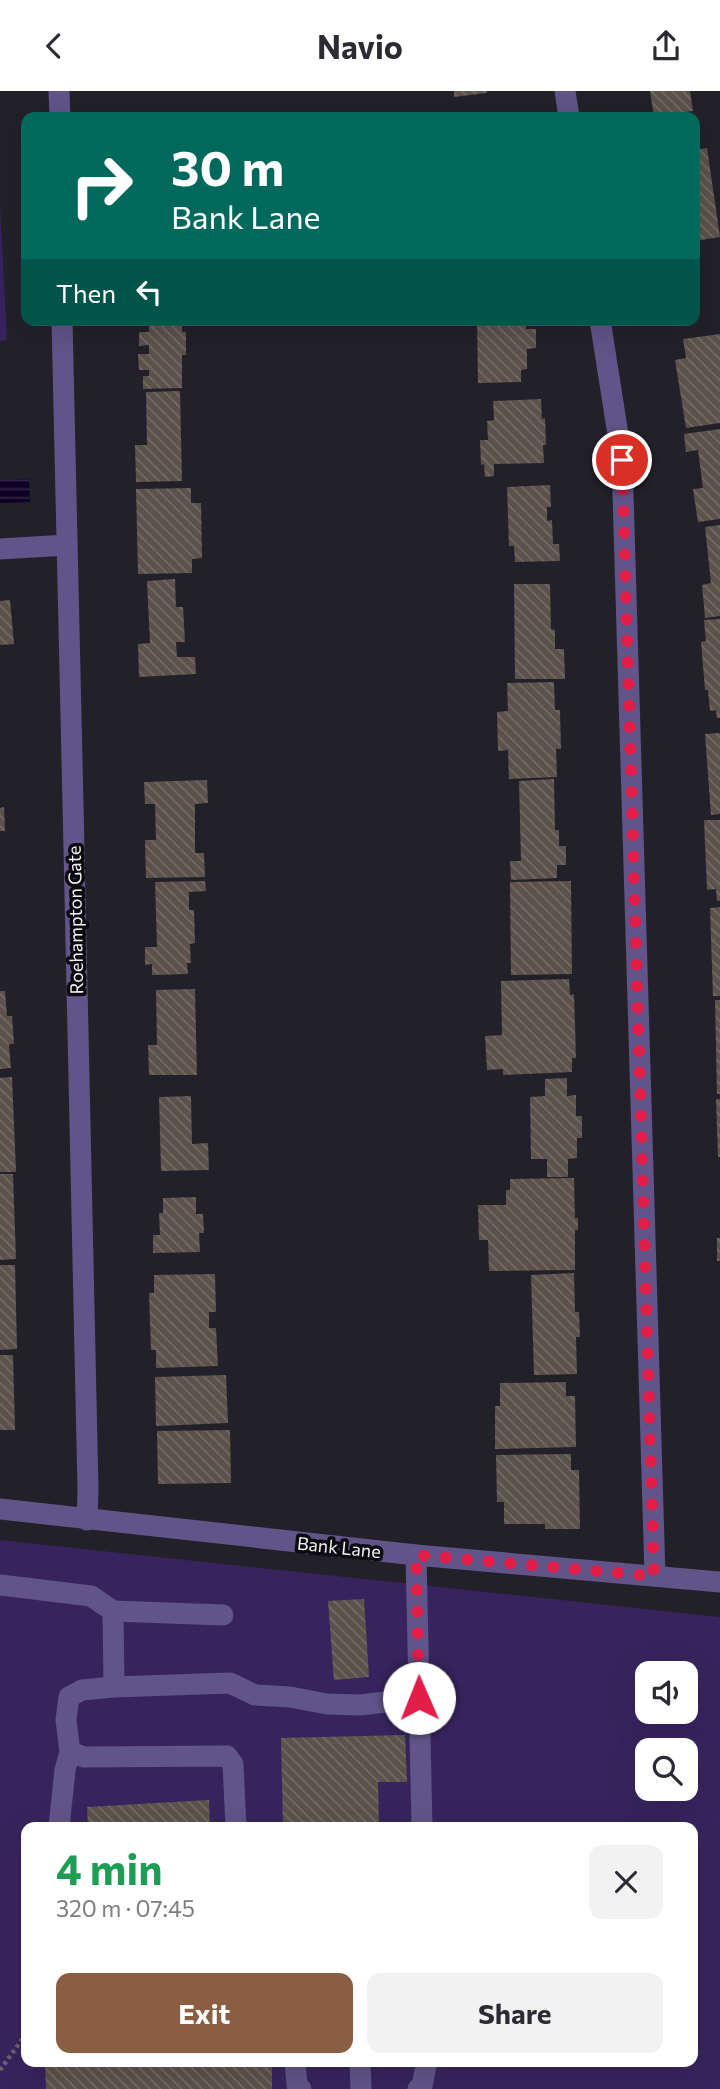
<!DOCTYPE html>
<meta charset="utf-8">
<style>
:root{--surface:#fff;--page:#f2f2f3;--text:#2b2b33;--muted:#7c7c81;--accent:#8a5e42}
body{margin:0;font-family:Commissioner,sans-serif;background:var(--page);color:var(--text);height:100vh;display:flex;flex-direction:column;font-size:26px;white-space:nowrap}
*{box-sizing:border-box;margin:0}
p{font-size:23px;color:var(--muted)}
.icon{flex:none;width:38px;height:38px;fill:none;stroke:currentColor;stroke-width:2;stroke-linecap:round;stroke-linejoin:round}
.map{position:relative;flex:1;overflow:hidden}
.panel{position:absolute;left:21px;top:1731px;width:677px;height:245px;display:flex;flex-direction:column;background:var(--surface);border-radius:14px;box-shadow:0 7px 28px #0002}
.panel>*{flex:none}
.top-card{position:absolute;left:21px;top:21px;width:679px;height:214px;border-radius:14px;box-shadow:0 7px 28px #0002;background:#00695c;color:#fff;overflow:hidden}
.tools{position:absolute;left:635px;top:1570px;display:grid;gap:14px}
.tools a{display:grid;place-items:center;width:63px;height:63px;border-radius:14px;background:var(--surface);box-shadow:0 7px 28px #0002;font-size:35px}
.pin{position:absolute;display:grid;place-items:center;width:60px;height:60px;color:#fff;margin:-30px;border:4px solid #fff;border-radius:50%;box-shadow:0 2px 7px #0007}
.me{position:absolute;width:77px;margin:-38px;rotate:359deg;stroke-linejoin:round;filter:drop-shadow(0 0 5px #0008)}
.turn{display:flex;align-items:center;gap:24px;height:147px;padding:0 35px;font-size:32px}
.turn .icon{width:91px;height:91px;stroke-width:2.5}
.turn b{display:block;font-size:49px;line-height:60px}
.then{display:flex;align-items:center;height:66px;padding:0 35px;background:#0003;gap:14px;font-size:26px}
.round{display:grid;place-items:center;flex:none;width:74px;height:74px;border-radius:14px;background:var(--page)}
.overview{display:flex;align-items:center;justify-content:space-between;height:119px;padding:0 35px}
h1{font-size:42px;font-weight:700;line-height:52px;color:#1e9e55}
.action{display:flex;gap:14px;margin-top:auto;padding:14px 35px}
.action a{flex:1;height:80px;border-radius:14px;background:var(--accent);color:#fff;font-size:28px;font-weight:700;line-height:80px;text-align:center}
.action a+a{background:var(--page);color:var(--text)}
header{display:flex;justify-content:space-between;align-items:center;height:91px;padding:0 35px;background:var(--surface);font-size:32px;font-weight:700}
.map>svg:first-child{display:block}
</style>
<header><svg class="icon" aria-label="back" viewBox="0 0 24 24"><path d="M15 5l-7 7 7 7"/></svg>Navio<svg class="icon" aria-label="share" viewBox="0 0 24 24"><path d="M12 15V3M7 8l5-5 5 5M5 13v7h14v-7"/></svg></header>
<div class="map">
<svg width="720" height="1998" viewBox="0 0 720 1998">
<defs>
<pattern id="water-rules" width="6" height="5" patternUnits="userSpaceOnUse" patternTransform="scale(1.75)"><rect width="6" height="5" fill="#0e0125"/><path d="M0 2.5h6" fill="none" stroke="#322645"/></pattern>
<pattern id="building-back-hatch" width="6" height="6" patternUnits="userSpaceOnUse" patternTransform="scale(1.75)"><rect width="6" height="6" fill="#5c514b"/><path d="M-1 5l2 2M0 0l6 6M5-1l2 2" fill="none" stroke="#746a66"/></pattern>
</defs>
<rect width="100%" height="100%" fill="#222029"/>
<g fill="#37245e" fill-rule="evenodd">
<path d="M0,115L7,249L0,250Z"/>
<path d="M0,1449L720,1526V1998H0ZM648,1582H686V1620H648ZM648,1659H686V1698H648ZM26,1736H693V1970H26Z"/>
</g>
<path fill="url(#water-rules)" d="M29,388L30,411L0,412V389Z"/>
<g fill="url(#building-back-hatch)">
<path d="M454,0H487V2L454,6Z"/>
<path d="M650,0H690L693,20L685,21L686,26H654Z"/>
<path d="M707,57L720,146L695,150V59Z"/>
<path d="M149,229H182V241H186V264H182V297L143,298V285H149V279H139L138,263H149V254L139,255V241H149Z"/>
<path d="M477,229H526V238H536V257L527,258V278L521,279V291L478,292Z"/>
<path d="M720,243V332L686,337L675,269L686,267L683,248Z"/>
<path d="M180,300L182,390L136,391L135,354H147L146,301Z"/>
<path d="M541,308L542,328L545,327L546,354H543L544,372L494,373V385L485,386L484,373L481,374L480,349H488L487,330L494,329L493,310Z"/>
<path d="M720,338V428L698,431L693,398L703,397L698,359L686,361L684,343Z"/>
<path d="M550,394L551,416H547V430L552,429L553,453H559L560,470L515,471L514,455H509L507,396Z"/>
<path d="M191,397V412H201L202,467L192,468V482L138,483L136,398Z"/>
<path d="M720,434V525L705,527L702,494L711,492L705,436Z"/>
<path d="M175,488L176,516H183L185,551H176L177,566H195L196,583L139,586L138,553L150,552L147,490Z"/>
<path d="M514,493H550L551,538L555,539V558H564L565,588H515Z"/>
<path d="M10,509L14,553L0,554V510Z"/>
<path d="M720,528V627H717L716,619L710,620L708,599H705L701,551L706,550L704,529Z"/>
<path d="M554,591L555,619H560L561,658H556L557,686L509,688L508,659L498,660L497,621L508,620L507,592Z"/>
<path d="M720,642V723L711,724L705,643Z"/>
<path d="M554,688L555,739H559V755H566V774H557V787L511,789L510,770H521L519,690Z"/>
<path d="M207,689L208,712L195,713V762H204L205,786L146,787L145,749H156L155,713H145L144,691Z"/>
<path d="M4,716L5,740H0V717Z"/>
<path d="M704,729H720V810H717L716,798L707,799Z"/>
<path d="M205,790L206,800L189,801V819H194L195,852L190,853L191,872H187L188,883L152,884V873L145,874V856H157L155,791Z"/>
<path d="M571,790L572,883L511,884L510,791Z"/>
<path d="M720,816V905H713L710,817Z"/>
<path d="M569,888L570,904L574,903L576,967H572V981L503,984V978L487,979L485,945L502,944L501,890Z"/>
<path d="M195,898L197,984H149L148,954H157L156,899Z"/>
<path d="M0,900H5L7,925H12L14,953H9L11,977L0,978Z"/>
<path d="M715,909H720V1003H717Z"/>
<path d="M12,986L16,1081H0V987Z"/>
<path d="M567,987V1005L576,1004V1025H582V1047H577V1067L568,1068V1086H547V1068H531L530,1006L545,1005V988Z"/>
<path d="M191,1005L192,1053L208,1052L209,1079L161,1080L159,1006Z"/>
<path d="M716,1008H720V1066H718Z"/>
<path d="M0,1083H13L16,1168L0,1169Z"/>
<path d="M574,1087L575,1127H578V1139H575V1179L489,1180L488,1149H479L478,1114H506V1099H510V1088Z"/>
<path d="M196,1106V1123H203L204,1142H199L200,1161L153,1162V1144H160L159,1122H163V1107Z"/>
<rect x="717" y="1147" width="3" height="23"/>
<path d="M0,1174H15L17,1258L0,1259Z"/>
<path d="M574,1182L575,1221H579L580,1246H576L577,1283L534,1284L531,1184Z"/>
<path d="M215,1183L216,1221H209V1237H216L218,1275L156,1277V1259H151L149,1202H154V1184Z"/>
<path d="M0,1264H13L15,1339H0Z"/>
<path d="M226,1284L228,1332L156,1335L155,1286Z"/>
<path d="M566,1291V1305H575L576,1356L495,1358V1315H500V1292Z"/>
<path d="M230,1339L231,1392L158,1393L157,1340Z"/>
<path d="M571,1363V1379H579L580,1438H545V1433H504V1411H497L496,1364Z"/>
<path d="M364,1508L369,1586L334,1589L328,1510Z"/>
<path d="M405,1644L407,1691H378L379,1736H283L281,1647Z"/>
<path d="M209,1709L210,1736H88L87,1716Z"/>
<path d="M45,1970L272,1971V1998H46Z"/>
</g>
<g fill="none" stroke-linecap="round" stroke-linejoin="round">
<path stroke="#66646d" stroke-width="4.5" stroke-dasharray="3.5 3.5" stroke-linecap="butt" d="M0,1979L26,1943"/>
<g stroke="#615488" stroke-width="21">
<path d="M59,0L60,26"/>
<path d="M565,0L569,26"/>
<path d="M62,229C70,619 81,1009 88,1399L87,1429"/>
<path d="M600,229L622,369L655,1485"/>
<path d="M0,458L67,454"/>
<path d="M0,1418L416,1464L720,1491"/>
<path d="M416,1464L422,1736"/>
<path d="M0,1494L91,1505L113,1520L114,1596"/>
<path d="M113,1520L223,1524"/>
<path d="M59,1736L65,1679L70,1661"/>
<path d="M236,1736L233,1673L227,1665L84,1666L70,1661L66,1629L69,1606L82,1599L114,1596L230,1592L255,1604L290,1606L327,1613L360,1614L419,1607"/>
<path d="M295,1970L297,1994L301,1998"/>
<path d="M360,1970L361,1998"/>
<path d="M418,1998L422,1995L427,1970"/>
</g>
</g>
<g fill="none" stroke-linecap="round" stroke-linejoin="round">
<path stroke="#e11d48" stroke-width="12" stroke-dasharray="0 21.6" d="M419,1607L416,1464L654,1485L622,369"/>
</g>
<g text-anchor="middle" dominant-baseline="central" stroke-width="7" stroke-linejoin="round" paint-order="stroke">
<g font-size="18" fill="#f3f1f8" stroke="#0b0a0e">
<text transform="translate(75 829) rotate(-91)">Roehampton Gate</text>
<text transform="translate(339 1456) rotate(6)">Bank Lane</text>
</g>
</g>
</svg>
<div class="tools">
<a><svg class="icon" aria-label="sound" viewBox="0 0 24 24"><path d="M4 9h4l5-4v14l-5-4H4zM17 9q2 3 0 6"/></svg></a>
<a><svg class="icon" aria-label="search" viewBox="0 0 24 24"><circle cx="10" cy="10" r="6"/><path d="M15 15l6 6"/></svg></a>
</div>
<div class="pin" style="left:622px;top:369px;background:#d93025"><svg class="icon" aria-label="arrive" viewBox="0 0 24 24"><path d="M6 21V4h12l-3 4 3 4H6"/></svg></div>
<svg class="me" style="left:419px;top:1607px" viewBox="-20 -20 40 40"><circle r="19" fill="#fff"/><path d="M0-13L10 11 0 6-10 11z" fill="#e11d48"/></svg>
<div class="top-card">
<div class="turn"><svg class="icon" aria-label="right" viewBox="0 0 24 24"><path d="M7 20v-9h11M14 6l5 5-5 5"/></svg><div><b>30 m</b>Bank Lane</div></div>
<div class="then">Then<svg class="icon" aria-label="left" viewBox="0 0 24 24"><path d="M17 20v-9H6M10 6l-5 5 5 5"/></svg></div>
</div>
<section class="panel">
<div class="overview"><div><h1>4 min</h1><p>320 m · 07:45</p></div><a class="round"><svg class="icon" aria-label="close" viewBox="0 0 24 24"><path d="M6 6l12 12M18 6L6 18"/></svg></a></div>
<div class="action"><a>Exit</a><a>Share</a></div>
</section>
</div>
